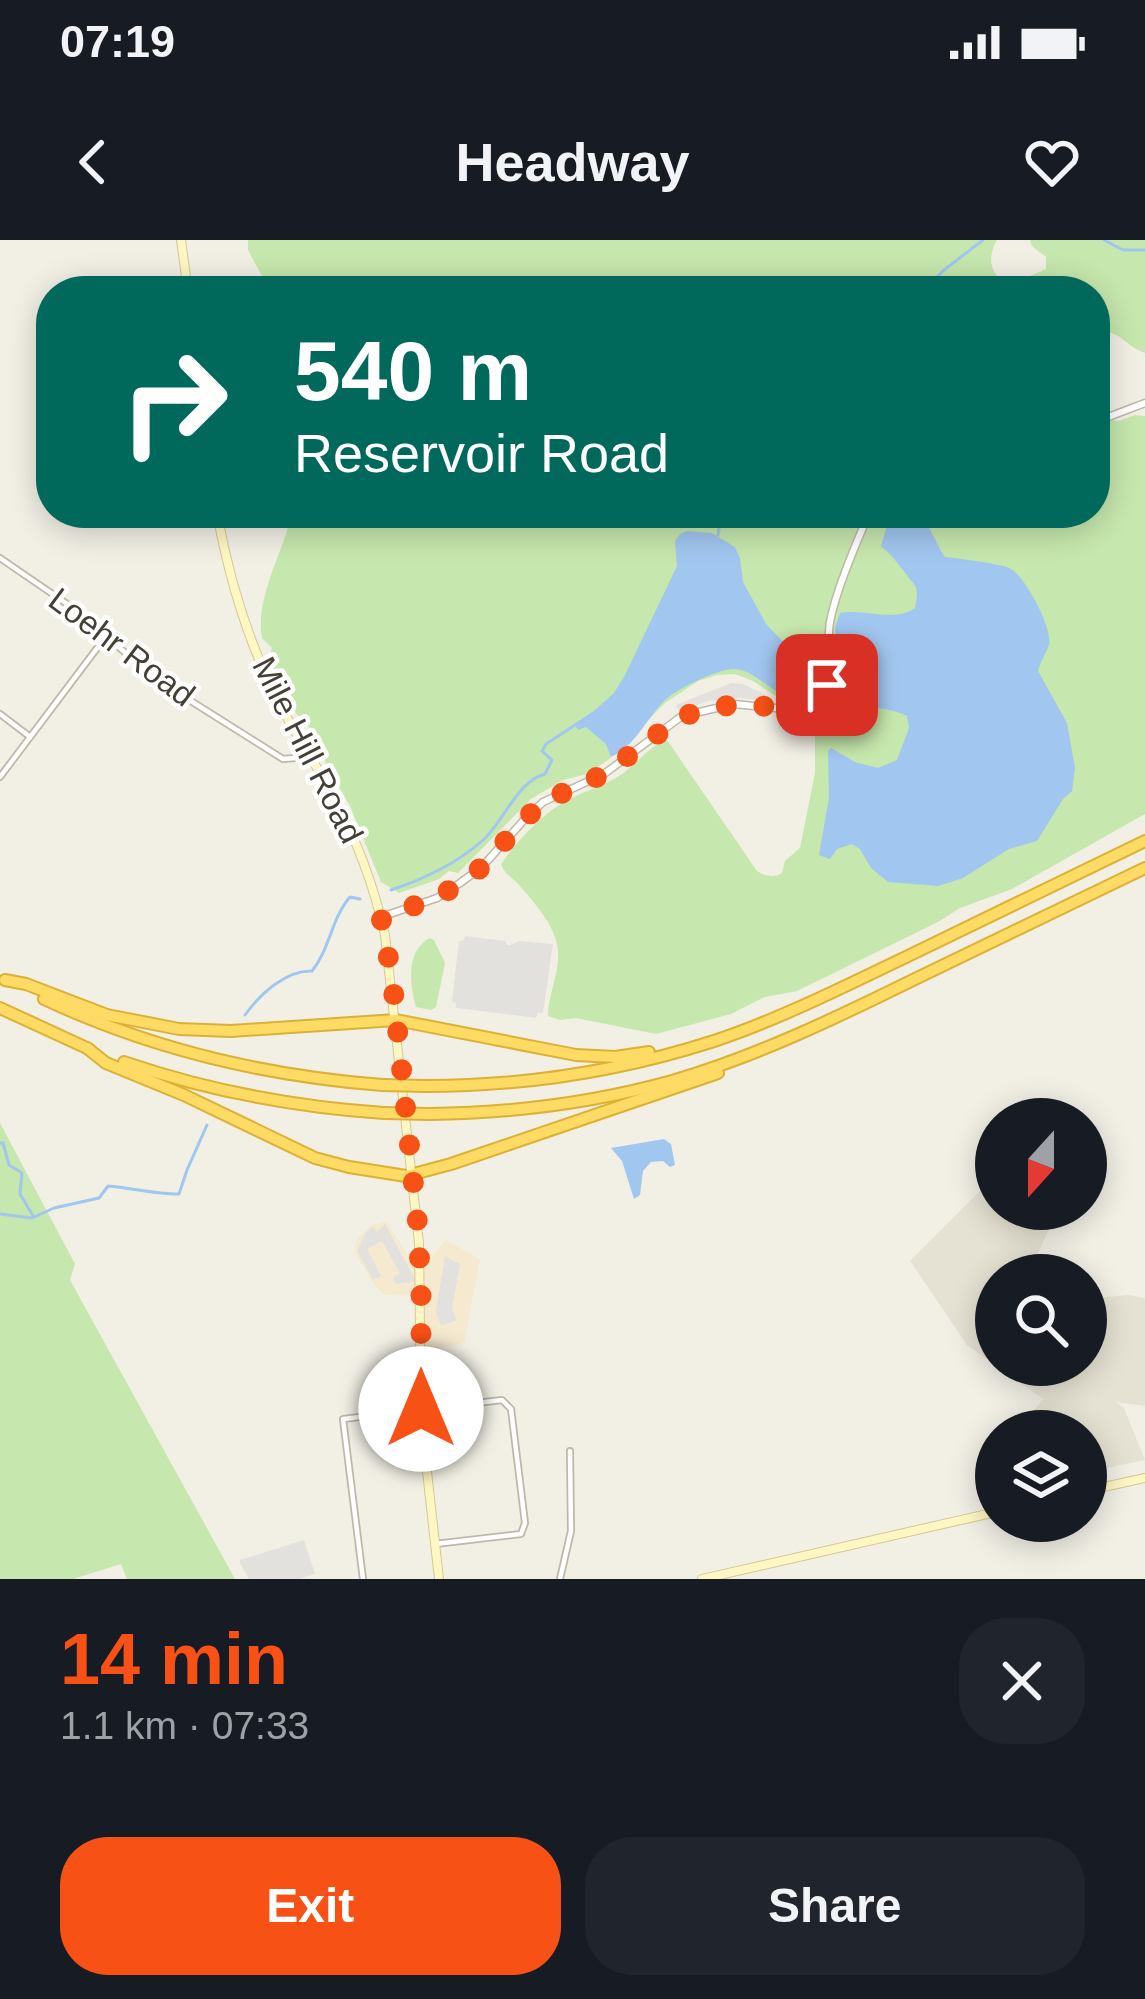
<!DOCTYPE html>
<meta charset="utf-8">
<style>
:root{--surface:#171b24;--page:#20242c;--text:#f1f3f6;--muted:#9ea1a6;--accent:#f85116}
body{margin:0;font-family:Arial,sans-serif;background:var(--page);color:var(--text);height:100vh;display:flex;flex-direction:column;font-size:45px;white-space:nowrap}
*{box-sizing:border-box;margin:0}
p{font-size:39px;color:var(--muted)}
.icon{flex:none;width:66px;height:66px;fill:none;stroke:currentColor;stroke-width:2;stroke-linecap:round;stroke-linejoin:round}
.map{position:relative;height:1339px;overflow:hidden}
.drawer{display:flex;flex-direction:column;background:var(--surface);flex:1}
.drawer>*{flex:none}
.hud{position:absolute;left:36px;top:36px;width:1074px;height:252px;border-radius:48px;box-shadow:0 6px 30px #0003;background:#00695c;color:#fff;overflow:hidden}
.needle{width:78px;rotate:201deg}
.controls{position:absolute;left:975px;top:858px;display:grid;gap:24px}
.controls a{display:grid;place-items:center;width:132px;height:132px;border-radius:50%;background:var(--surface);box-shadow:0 6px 30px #0003;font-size:60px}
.pin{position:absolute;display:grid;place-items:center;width:102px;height:102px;color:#fff;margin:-51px;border-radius:24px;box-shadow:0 6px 18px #0006}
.me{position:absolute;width:132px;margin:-66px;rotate:0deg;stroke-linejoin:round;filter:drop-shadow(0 0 9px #0008)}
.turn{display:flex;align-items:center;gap:42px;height:252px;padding:0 60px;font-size:54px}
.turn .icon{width:156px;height:156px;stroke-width:2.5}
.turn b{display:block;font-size:84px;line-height:102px}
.round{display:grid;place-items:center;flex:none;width:126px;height:126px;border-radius:48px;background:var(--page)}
.overview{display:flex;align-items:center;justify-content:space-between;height:204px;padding:0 60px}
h1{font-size:72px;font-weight:700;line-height:90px;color:var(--accent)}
.action{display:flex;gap:24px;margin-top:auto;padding:24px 60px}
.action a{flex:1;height:138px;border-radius:48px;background:var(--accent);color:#fff;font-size:48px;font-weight:700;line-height:138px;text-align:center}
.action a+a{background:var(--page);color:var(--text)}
.status{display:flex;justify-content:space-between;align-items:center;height:84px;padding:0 60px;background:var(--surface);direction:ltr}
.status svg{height:33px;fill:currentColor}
header{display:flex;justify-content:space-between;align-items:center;height:156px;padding:0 60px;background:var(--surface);font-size:54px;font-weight:700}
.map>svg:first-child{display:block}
</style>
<div class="status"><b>07:19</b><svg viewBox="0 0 49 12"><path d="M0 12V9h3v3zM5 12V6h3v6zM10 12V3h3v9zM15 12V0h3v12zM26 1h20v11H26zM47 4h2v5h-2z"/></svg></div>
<header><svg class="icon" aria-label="back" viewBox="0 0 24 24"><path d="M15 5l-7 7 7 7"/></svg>Headway<svg class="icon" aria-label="heart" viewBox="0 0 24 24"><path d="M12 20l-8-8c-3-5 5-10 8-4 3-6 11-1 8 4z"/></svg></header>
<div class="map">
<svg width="1145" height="1339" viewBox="0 0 1145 1339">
<rect width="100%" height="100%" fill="#f2f0e5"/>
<path fill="#e6e2d3" d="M990,941L996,944V969H1042L1055,976L1028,1035H996V1125H1086V1059L1128,1055L1145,1058V1166L1116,1162L1124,1168L1145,1220L1086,1232V1191H1018L1043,1159L967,1105L910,1021Z"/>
<path fill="#f5e9cf" d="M387,982L418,1032L446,1000L480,1019L464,1103L426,1111L422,1056L385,1055L374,1045L354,1011L357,999L372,985Z"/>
<g fill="#c6e7ad">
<path d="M248,0H997C985,21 992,36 1011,48L1023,39L1046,29V17L1032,6L1030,0H1145V113C1123,105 1125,93 1095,89V51H257L263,38L248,10Z"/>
<path d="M1135,175L1145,176V574L1012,649L960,668L938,682L797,751L765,757L731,774L656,794L576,778L560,780L548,776C548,755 560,732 558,710C556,687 534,662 519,645C511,636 505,635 501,624C520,598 541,574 570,559C584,551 600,547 614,539C632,530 649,505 667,500L757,631C764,636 775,638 782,633L785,621L800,608L815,533V484L804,459L776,456L751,440L735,434L717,435L698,441L665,463L608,520L587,534L563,540L531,559L458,633L449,631L439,639L399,653L381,642L350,566L326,524L319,498L295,472L284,444L276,437L269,418L272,408L262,398C255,357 283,313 292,273H1095V178L1119,181Z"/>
<path d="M430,698L434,700L445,723L436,767L431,770L416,767C409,743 406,710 430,698Z"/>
<path d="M0,883L75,1024L70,1040L235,1339H127L121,1324L73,1339H0Z"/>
</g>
<g fill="#e3e1dd">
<path d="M731,443L743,444L766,455L762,460L740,458L708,461L679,472L676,465Z"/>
<path d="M465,696L505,701L508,706L519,701L553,704L543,773H538L536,778L456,768V763L452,762L456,726L459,701L464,700Z"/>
<path d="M385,984L416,1041L396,1044L393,1038L400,1033L382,1001L367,1009L381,1036L373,1040L357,1011L366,993L373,987L377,992Z"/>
<path d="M445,1016L460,1024L452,1069L457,1080L441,1086L436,1071Z"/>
<path d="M304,1300L315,1334L300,1339H249L240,1323V1320Z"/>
</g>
<g fill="#a1c6ef">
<path d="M905,274C931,275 932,299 945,317C955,318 1004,324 1011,329C1025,337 1053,388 1049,405C1046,414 1040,422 1038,431L1067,483L1075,528L1072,551L1063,559L1037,601L1009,609L963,638L938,646L888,642L871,628L860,609L852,604L837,609L830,619L819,615L829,558L828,511L831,508L855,522L878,528L897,520L909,488L907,476C884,465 855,468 831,459L839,426L835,388L840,373C865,368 894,383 915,368C920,344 915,347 903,330C893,318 894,317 881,306L889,278Z"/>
<path d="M687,291L712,293L735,307L740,318L743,342L766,384L821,441L819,449L810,459C776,466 760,428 732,429C715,430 674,450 663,462C645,481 635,506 611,517L606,504L586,487L578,490L576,487L614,453L625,435L677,326L675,301L680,294Z"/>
<path d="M664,899L671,904L675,925L670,927L663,921L651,922L643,931L640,955L634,959L622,921L611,908Z"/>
</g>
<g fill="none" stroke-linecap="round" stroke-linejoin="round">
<g stroke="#a1c6ef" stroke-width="3">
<path d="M1104,0L1123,10H1145"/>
<path d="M923,51L944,30L983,0"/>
<path d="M718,295L722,273"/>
<path d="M391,650C424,639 456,624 482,601C504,582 516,542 545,534L552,520L542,511L546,504L592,474"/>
<path d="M245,775C260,754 286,730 312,731C330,709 331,679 350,657L360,659"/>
<path d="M0,903H3L9,925L22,933L20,954L33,976"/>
<path d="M0,974L32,978L54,968L99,958L108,946C132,948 155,954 179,954L187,930L207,885"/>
</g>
<g stroke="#beb8a7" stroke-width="8">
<g id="minor">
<path d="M0,318L73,368L156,439L283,519L307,517"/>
<path d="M0,474L29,496"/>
<path d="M0,537L107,395"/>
<path d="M363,1339L343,1179L502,1160L511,1169L525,1283L521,1294L435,1304"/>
<path d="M560,1339L571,1291L570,1211"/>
</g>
</g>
<g stroke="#beb8a7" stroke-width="9">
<g id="tertiary">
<path d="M1095,182L1145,163"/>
<path d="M381,677L437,658L460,643L482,627L524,580L543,562L604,534L682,476L734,464L795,470C810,468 819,464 825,450C834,428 826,405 830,382C836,350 856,304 869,273"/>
</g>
</g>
<g stroke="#d2c995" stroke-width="10">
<g id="secondary">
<path d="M181,0L188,51"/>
<path d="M217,273C228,333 246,395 273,451C290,487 314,520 333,556C357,600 374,646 385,695L419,1003L421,1178L439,1339"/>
<path d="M1086,1251L1145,1238"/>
<path d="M702,1339L996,1272"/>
</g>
</g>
<g stroke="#dcb135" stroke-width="14">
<g id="motorway">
<path d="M5,740L26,744L107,775L179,789L231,791L396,780L576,815L615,817L649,812"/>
<path d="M44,759C151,809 264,836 382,845"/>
<path d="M0,768L89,809"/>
<path d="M87,808L106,823L184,855L315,918L349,927L406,936L451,924L718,833"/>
<path d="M124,822C209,851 295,867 384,873"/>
<path d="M426,846C523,846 621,831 714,801C780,779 843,747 906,717C986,678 1065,640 1145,601"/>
<path d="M429,874C511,873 593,863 672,841C757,816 836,778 915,739C992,702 1068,665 1145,628"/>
</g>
</g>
<use href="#minor" stroke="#fff" stroke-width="4.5"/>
<use href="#tertiary" stroke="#fff" stroke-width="6"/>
<use href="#secondary" stroke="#fef6c3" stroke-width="8"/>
<use href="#motorway" stroke="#fddb65" stroke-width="10"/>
<g stroke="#dcb135" stroke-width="14" stroke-linecap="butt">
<g id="motorway-bridge">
<path d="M382,845L426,846"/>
<path d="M384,873L429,874"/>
</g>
</g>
<use href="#motorway-bridge" stroke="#fddb65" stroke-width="10"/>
</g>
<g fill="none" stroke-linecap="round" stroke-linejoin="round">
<path stroke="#f85116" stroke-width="21" stroke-dasharray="0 37.8" d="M421,1169V1048L418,987L392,737L381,677L437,658L460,643L482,627L524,580L543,562L604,534L682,476L734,464L804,469L816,463L827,445"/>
</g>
<g text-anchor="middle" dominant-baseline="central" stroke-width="9" stroke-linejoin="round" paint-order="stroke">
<g font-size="33" fill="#454035" stroke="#fff">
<text transform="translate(122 407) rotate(37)">Loehr Road</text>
<text transform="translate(308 510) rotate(63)">Mile Hill Road</text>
</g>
</g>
</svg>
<div class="controls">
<a><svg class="needle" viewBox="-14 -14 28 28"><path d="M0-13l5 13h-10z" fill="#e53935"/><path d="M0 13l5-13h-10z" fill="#9ea1a6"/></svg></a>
<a><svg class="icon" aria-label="search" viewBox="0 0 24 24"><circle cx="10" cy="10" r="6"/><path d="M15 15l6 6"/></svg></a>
<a><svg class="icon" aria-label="layers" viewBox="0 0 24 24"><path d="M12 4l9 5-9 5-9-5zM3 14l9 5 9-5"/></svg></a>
</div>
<div class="pin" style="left:827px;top:445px;background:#d93025"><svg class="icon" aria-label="arrive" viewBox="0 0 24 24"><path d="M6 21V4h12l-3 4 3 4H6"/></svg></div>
<svg class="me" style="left:421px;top:1169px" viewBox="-20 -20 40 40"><circle r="19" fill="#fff"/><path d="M0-13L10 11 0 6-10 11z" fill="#f85116"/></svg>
<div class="hud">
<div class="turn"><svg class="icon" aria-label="right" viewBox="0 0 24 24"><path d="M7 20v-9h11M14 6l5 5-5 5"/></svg><div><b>540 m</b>Reservoir Road</div></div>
</div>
</div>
<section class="drawer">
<div class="overview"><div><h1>14 min</h1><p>1.1 km · 07:33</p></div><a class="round"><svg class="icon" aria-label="close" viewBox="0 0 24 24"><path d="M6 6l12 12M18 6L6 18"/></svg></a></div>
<div class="action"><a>Exit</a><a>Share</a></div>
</section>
